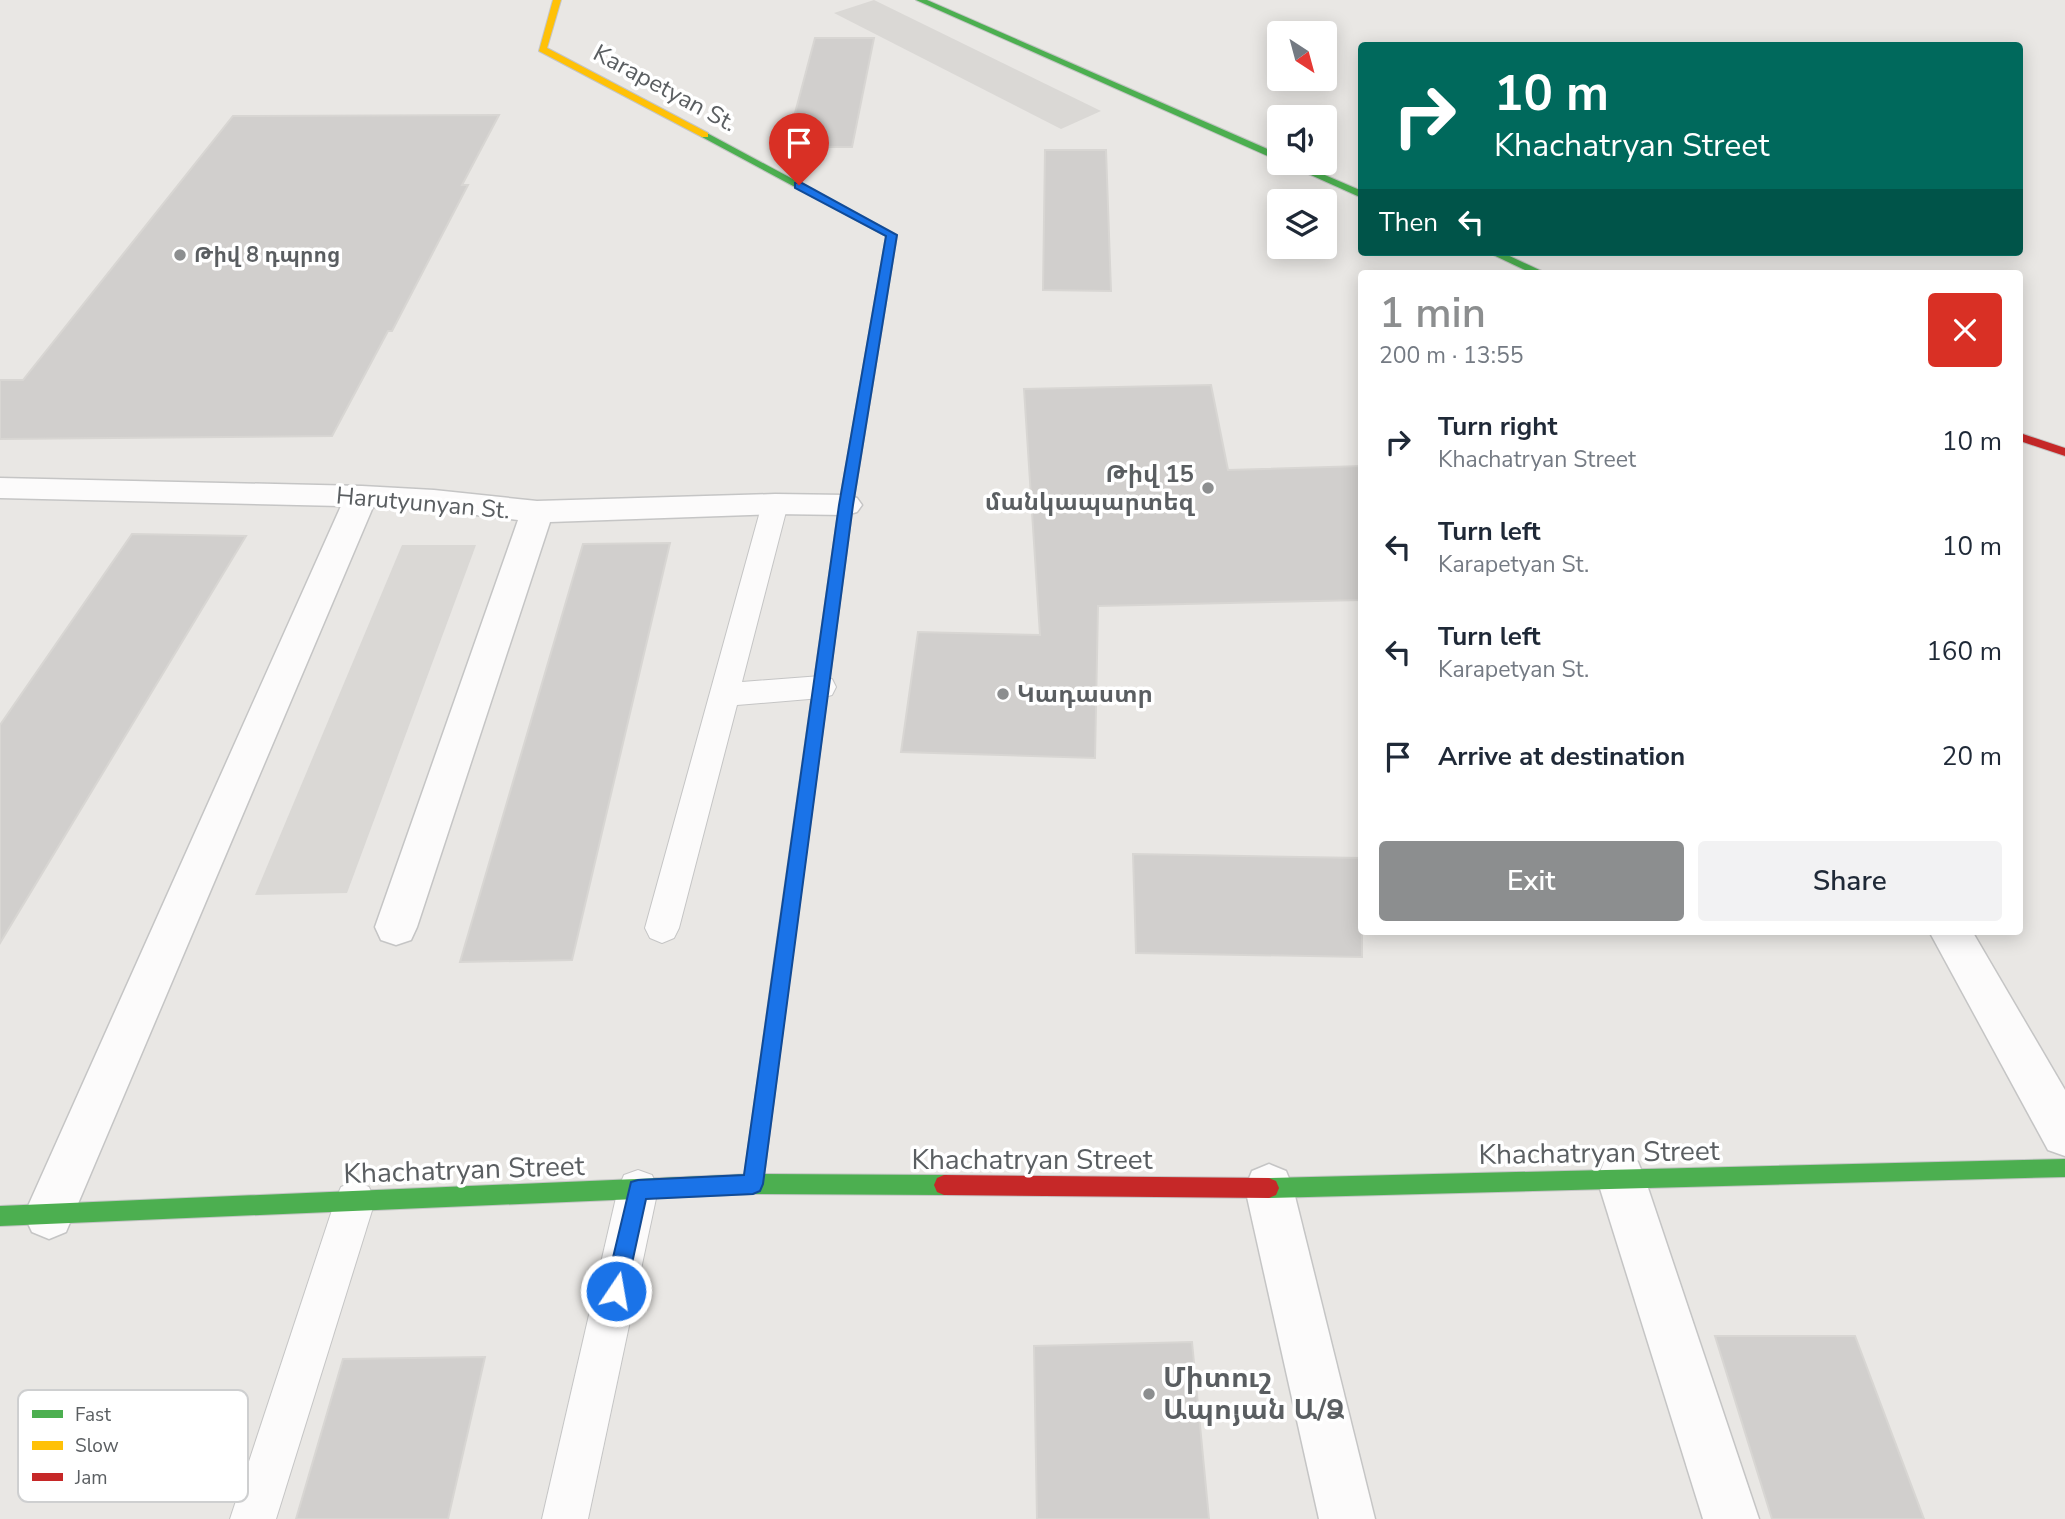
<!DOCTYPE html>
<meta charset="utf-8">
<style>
:root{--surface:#fff;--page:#f2f2f3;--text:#1f2937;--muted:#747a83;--accent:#8c8e8f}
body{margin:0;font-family:"Nunito Sans","Noto Sans Armenian",sans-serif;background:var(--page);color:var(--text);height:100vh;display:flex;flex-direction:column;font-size:26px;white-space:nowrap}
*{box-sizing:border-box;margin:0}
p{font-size:23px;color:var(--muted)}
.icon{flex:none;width:38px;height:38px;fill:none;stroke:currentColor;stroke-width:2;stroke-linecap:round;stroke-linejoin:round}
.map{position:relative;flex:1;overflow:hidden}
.panel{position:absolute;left:1358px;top:270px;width:665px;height:665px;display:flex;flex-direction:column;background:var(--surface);border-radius:7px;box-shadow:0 4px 18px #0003}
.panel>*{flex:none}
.top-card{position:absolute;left:1358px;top:42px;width:665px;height:214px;border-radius:7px;box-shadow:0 4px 18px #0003;background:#00695c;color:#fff;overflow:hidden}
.needle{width:46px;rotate:144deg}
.buttons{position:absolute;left:1267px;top:21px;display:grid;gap:14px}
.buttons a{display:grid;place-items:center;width:70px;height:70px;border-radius:7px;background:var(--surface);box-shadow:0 4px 18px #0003;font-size:35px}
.pin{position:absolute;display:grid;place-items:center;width:60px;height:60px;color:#fff;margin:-72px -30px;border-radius:50% 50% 50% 0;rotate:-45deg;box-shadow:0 0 7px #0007}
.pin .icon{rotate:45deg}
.me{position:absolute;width:77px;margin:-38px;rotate:12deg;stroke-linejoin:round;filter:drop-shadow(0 0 5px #0008)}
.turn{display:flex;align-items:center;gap:24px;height:147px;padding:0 21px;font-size:32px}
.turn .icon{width:91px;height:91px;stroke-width:2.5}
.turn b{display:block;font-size:49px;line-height:60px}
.then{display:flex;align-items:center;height:66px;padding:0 21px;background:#0003;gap:14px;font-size:26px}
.round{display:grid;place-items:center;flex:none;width:74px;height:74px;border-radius:7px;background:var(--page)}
.overview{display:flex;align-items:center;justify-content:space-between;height:119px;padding:0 21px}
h1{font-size:42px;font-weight:600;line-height:52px;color:var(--accent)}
.button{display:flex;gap:14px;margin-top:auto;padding:14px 21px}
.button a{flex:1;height:80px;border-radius:7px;background:var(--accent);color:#fff;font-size:28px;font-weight:600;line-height:80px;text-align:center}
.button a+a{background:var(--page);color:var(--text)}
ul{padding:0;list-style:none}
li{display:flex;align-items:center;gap:21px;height:105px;padding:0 21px}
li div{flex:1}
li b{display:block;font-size:26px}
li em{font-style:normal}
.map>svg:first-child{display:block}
</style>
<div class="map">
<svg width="2065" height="1519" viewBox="0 0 2065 1519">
<rect width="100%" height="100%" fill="#e9e7e4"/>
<g fill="#dad8d5">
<path d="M874,0L1101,111L1061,129L834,13Z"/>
<path d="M402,545H476L347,893L255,895Z"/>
</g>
<g fill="#d1cfcd" stroke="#d8d6d3" stroke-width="2">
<path d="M815,38H874L852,147H786Z"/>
<path d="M499,115L462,185H468L392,331H388L332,436L0,439V380H23L233,116Z"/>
<path d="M1045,150H1106L1111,291L1043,290Z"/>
<path d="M1211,385L1228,470L1362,466V600L1098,606L1095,758L901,752L918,632L1040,635L1024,389Z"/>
<path d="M132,534L246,536L0,943V725Z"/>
<path d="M670,543L572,960L460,962L583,544Z"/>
<path d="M1133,854L1362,858V957L1136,953Z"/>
<path d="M1715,1336H1855L1924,1519H1772Z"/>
<path d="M1192,1342L1209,1519H1037L1034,1346Z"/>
<path d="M485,1357L448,1519H296L343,1359Z"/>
</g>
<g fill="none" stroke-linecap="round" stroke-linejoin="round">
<g stroke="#c5c5c5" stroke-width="2">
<g id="lane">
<path d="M775,495L784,498L788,504L742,682L821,676L832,679L836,687L832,695L821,698L737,705L679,928L674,938L662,943L650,938L645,928L762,504L766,498Z"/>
<path d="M638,1170L652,1175L658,1189L588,1519H542L618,1189L624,1175Z"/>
<path d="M355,1181L369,1187L375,1201L276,1519H230L335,1201L341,1187Z"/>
</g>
</g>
<g stroke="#c5c5c5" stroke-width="3">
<g id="street">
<path d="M0,478L362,486L434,490L537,501L775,494L846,495L857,498L862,505L857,512L846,515L775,514L550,522L417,927L411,940L396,945L381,940L375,927L518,520L434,510L373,507L66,1232L49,1239L32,1232L24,1215L341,506L0,498Z"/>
<path d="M1929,931H1972L2065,1090V1156L2048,1150Z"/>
<path d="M1621,1156L1638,1162L1645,1179L1759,1519H1703L1597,1179L1604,1162Z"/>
<path d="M1269,1164L1286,1171L1293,1188L1375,1519H1319L1245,1188L1252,1171Z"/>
</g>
</g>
<g stroke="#c4c5c5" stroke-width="2">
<g id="fast">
<path d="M916,0H927L1279,154V161Z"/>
<path d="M705,132L897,235L853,505L792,961L789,966L783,969L777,966L774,961L839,505L886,236L702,137L700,135Z"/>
<path d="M1284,163H1297L1362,191V198Z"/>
<path d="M1487,252H1501L1546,273H1531Z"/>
<path d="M2065,1159V1177L1269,1198L1262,1195L1259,1188L1262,1181L1269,1178Z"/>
<path d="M753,1174L944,1175L951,1178L954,1185L951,1192L944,1195L753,1194L0,1226V1206Z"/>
</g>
</g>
<g stroke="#c4c5c5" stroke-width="2">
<g id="slow">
<path d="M553,0H561L547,48L708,133V137H702L539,51Z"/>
<path d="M783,953L789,956L792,961L763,1184L760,1191L753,1194L746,1191L743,1184L774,961L777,956Z"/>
</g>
</g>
<g stroke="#c4c5c5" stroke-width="2">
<g id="jam">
<path d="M2020,433L2065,448V456L2020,441Z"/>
<path d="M944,1175L1269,1178L1276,1181L1279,1188L1276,1195L1269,1198L944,1195L937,1192L934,1185L937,1178Z"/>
</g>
</g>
<use href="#lane" fill="#fcfbfb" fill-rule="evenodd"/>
<use href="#street" fill="#fcfbfb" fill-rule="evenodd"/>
<use href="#fast" fill="#4caf50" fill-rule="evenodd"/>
<use href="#slow" fill="#ffc107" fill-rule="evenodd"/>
<use href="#jam" fill="#c62828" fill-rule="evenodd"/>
</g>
<path fill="#1a73e8" stroke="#114b97" stroke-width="2" d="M795,183H802L897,235L853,505L763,1184L760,1191L753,1194L646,1199L626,1291L623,1298L616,1301L608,1298L605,1291L631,1182L638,1180L744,1175L839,505L886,236L795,188Z"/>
<g fill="#8c8e8f" stroke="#fff" stroke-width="2.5">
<circle cx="180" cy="255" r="7"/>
<circle cx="1208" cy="488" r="7"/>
<circle cx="1003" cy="694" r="7"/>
<circle cx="1149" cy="1394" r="7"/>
</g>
<g text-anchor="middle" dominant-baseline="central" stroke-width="7" stroke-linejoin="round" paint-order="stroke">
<g font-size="21" font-weight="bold" fill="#5a5e61" stroke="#fff" text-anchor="start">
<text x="194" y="255">Թիվ 8 դպրոց</text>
</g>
<g font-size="24" fill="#5a5e61" stroke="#fff">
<text transform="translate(665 88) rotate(28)">Karapetyan St.</text>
<text transform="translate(423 503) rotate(5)">Harutyunyan St.</text>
</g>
<g font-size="24" font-weight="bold" fill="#5a5e61" stroke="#fff" text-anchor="end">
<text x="1194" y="474">Թիվ 15<tspan x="1194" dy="28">մանկապարտեզ</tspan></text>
<text x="1017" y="694" text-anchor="start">Կադաստր</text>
</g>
<g font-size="28" fill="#5a5e61" stroke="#fff">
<text transform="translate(1599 1153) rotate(-1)">Khachatryan Street</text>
<text x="1032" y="1160">Khachatryan Street</text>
<text transform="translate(464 1170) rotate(-2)">Khachatryan Street</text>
</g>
<g font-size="28" font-weight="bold" fill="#5a5e61" stroke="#fff" text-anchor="start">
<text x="1163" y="1378">Միտուշ<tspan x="1163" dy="32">Ապոյան Ա/Ձ</tspan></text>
</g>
</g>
<rect x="18" y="1390" width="230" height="112" rx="10" fill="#fff" stroke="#cecfd0" stroke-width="2"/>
<rect x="32" y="1410" width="31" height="8" fill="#4caf50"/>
<rect x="32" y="1441" width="31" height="9" fill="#ffc107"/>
<rect x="32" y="1473" width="31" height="8" fill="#c62828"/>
<g font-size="19" fill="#5a5e61">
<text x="75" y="1421">Fast</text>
<text x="75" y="1452">Slow</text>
<text x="75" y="1484">Jam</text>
</g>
</svg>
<div class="buttons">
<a><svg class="needle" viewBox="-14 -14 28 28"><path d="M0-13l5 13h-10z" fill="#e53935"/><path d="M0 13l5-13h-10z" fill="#747a83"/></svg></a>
<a><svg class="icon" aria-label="sound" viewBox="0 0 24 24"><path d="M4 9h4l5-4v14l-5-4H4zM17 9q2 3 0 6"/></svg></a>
<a><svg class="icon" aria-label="layers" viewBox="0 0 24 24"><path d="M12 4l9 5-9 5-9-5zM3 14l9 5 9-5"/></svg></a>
</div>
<div class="pin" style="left:799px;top:185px;background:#d93025"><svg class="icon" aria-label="arrive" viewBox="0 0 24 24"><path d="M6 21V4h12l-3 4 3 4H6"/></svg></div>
<svg class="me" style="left:616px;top:1291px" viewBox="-20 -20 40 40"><circle r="17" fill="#1a73e8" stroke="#fff" stroke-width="3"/><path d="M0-11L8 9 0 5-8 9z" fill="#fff"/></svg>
<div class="top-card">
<div class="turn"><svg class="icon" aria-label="right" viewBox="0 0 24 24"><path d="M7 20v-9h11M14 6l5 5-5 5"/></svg><div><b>10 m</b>Khachatryan Street</div></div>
<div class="then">Then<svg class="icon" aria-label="left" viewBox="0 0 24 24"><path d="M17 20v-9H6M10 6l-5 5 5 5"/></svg></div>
</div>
<section class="panel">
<div class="overview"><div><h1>1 min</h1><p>200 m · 13:55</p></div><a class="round" style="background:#d93025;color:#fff"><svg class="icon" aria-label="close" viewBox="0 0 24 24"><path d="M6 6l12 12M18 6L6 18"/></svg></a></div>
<ul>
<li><svg class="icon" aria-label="right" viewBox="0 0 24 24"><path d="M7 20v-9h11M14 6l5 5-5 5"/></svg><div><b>Turn right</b><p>Khachatryan Street</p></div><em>10 m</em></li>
<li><svg class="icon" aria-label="left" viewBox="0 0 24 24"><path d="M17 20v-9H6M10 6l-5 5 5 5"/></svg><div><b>Turn left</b><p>Karapetyan St.</p></div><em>10 m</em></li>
<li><svg class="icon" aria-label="left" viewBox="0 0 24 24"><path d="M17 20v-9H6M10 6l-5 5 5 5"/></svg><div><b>Turn left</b><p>Karapetyan St.</p></div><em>160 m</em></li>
<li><svg class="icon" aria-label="arrive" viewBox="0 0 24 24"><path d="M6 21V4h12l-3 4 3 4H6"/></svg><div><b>Arrive at destination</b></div><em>20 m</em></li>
</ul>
<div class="button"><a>Exit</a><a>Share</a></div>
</section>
</div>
